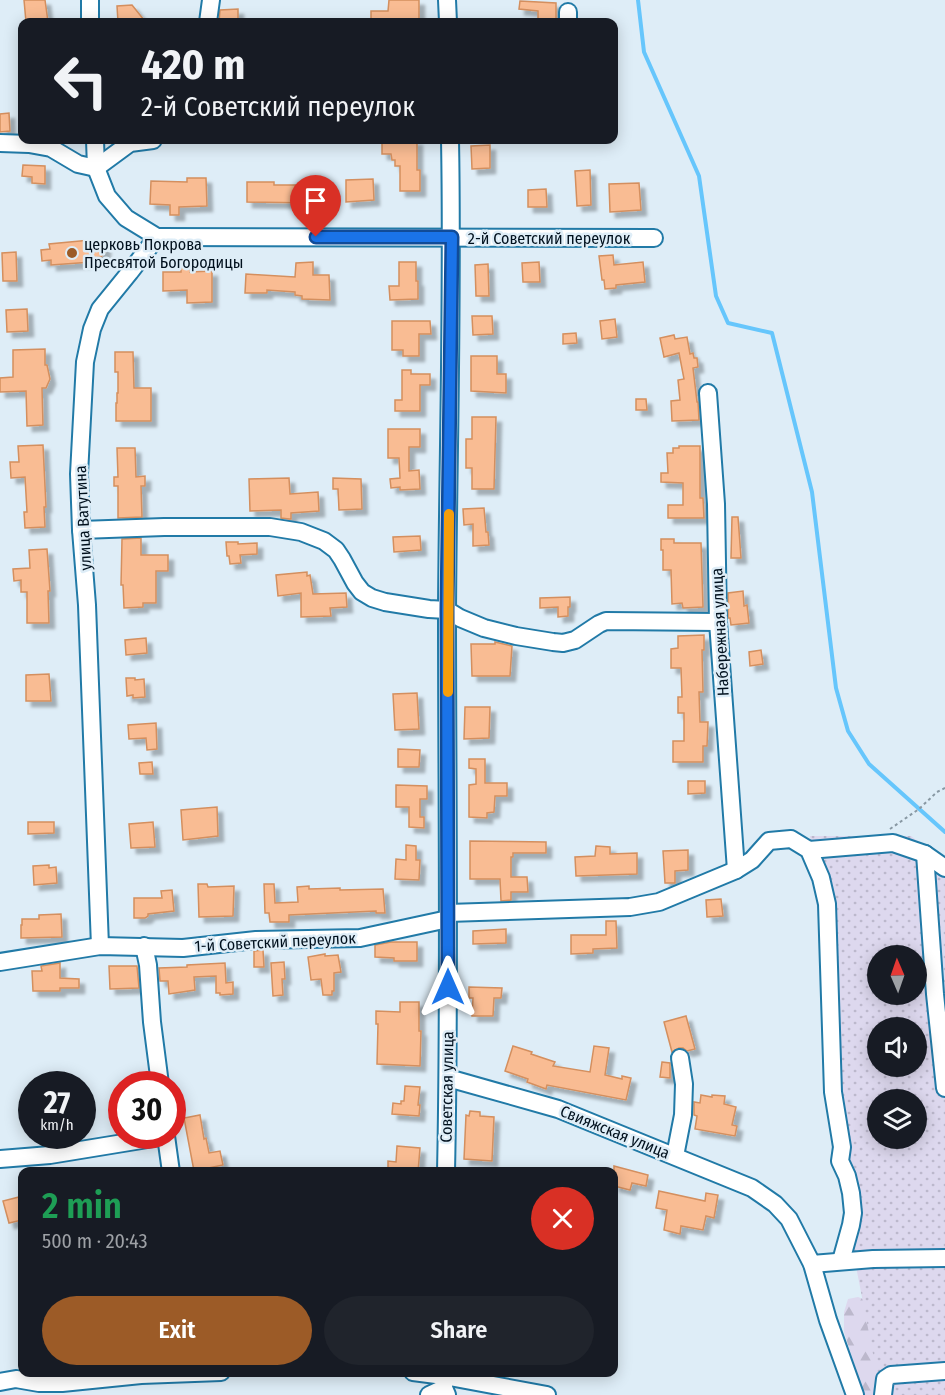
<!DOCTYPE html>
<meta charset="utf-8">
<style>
:root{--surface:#171b24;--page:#20242c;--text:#f1f3f6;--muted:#9ea1a6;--accent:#9c5b27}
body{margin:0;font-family:"Fira Sans Condensed",sans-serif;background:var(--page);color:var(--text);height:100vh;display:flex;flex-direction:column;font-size:22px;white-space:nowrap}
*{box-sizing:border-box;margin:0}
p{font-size:20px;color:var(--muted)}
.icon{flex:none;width:33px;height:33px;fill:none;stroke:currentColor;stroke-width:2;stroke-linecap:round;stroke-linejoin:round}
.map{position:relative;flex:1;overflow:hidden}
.details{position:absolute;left:18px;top:1167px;width:600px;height:210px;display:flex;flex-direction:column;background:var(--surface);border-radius:12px;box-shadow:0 3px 15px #0003}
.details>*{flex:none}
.guide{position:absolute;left:18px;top:18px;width:600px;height:126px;border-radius:12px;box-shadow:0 3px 15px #0003;background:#171b24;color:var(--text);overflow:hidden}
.needle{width:39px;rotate:358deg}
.fabs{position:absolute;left:867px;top:945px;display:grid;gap:12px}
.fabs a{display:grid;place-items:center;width:60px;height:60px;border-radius:50%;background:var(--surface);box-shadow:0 3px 15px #0003;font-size:30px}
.speed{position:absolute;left:18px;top:1071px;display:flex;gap:12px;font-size:30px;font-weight:700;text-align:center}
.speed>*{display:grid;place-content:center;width:78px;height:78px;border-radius:50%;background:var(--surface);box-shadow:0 3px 15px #0003;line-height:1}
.speed small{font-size:15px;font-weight:400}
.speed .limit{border:9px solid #d22;background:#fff;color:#111}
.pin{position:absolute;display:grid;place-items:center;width:51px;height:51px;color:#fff;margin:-62px -26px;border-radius:50% 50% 50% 0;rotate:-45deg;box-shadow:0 0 6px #0007}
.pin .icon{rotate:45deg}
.me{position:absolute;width:66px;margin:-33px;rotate:0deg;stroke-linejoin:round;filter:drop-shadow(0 0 4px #0008)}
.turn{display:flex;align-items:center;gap:21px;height:126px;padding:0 24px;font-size:27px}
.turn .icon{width:78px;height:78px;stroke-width:2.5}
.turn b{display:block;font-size:42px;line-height:51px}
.round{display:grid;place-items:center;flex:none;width:63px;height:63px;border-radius:32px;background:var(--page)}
.overview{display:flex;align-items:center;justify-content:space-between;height:102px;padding:0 24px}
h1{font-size:36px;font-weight:600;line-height:45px;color:#1e9e55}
.action{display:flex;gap:12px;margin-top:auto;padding:12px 24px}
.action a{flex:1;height:69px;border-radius:36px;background:var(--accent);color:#fff;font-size:24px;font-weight:600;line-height:69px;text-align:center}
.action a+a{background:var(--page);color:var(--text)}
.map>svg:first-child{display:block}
</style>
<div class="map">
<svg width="945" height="1395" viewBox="0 0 945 1395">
<defs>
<pattern id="forest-firs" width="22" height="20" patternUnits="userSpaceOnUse" patternTransform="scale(1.5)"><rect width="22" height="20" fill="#ddd8ee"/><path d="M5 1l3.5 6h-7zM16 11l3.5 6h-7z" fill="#bcb8cc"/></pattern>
<pattern id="garden-dots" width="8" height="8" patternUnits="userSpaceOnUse" patternTransform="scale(1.5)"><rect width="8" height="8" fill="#ddd8ee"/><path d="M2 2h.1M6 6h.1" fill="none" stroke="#bcb8cc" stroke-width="1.8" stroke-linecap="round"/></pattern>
<filter id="shadow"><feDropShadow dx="5.5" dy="5.5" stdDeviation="1.5" flood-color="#0004"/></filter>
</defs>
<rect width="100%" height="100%" fill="#deedf7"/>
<path fill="url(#forest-firs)" d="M858,1297L866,1300L885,1323L876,1395H864L844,1332V1312L848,1299Z"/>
<path fill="url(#garden-dots)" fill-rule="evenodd" d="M810,836H911L945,863V1395H881L847,1220ZM878,956H916V994H878ZM878,1028H916V1066H878ZM878,1100H916V1138H878Z"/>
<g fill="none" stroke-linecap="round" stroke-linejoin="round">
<path stroke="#66c6fc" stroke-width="4" d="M638,0L644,52L699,176L716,296L728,323L772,333L812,492L836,688L848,731L869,764L945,832"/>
</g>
<g fill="#f9bc93" stroke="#d48f5e" stroke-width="1.5" filter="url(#shadow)">
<path d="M24,0H45L48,22H26Z"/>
<path d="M389,0H419V22H371V11H388Z"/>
<path d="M520,1L556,3V22H538V11L519,9Z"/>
<path d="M132,5L144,20L135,21V22H118L117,6Z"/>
<path d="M238,9V22H219L220,10Z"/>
<path d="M9,113L10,131L0,132V114Z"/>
<path d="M382,140H417V170H420V191H400V166H395V160H392L391,154H382Z"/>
<path d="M490,145V168L472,169L471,146Z"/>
<path d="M23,165L45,166V184L32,183V177L22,176Z"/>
<path d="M590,170L591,205L577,206L575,171Z"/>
<path d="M187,178H206L207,206L179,207V215H170V205L150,204L151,181L187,182Z"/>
<path d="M373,179L374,200L346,202V180Z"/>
<path d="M247,182H274V185H316V203L247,202Z"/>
<path d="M639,183L641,210L610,212L609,184Z"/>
<path d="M546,189L547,207H528V190Z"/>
<path d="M90,240V243L100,242L105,246V252L101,257L91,258L92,262L51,265V260L42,261L41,250L50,249L49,244Z"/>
<path d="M16,252L17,281H3L2,253Z"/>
<path d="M613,255L614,265L643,262L645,282L616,285V288L605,289L604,280H602L599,256Z"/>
<path d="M313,262V275H329L330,300L302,299V296L295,295V292L267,290V293H245L246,274L295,277L296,263Z"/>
<path d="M399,262H416V281H418V299L390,300L389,286H399Z"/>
<path d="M539,262L540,282H523L522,263Z"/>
<path d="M488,264L489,296H476L475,265Z"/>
<path d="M181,268H190V272L212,271V302L187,303V290L163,291V272H181Z"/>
<path d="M27,309L28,331L7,332L6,310Z"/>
<path d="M472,316H492L493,334L473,335Z"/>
<path d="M615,319L617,337L602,339L600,321Z"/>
<path d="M392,321H430L431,334H419V356H403V350H392Z"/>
<path d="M576,333L577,343L563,344V334Z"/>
<path d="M674,335L675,339L687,337L690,354L693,353L694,358H697L698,367L693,368L697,402H698L699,420L672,421L671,401L680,400L678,380L684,379L679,353L664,357L660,338Z"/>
<path d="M45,349V365H47L50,379L46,388H42L43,425L27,426L26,391L0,392V378L13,377V350Z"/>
<path d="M115,352H133L134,388H151V421H116V403H117V393H118V372H115Z"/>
<path d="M471,356H497V374H506V393L471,391Z"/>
<path d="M402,370H411V374H430V385H420V411H395V400H402Z"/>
<path d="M636,399H646L647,410H636Z"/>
<path d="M472,417H496L494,489H472V468H466V439H472Z"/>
<path d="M388,429H420V447H409V471L419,470L420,489L400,490V487L391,488L390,479L400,478L399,458H388Z"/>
<path d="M43,445L46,507H44L45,527L25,528L24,512H27L25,477L11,478L10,462H19L18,446Z"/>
<path d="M679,446H700V498H703L704,518H668V505H683V483L661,482V473H668L667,453H673V448H679Z"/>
<path d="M117,448H135L136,477L145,476V486H141L142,517L118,518V486H114V477H118Z"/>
<path d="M289,478L290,494L318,492L319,511L291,513V519H289L281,518V510L250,511L249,479Z"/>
<path d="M333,478L361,479L362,509L339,510L338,489H333Z"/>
<path d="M484,508L486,532H488L489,545L473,546V524L464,525L463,509Z"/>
<path d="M732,517H738L741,558H731Z"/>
<path d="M420,536L421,550L394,552L393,537Z"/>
<path d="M141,538V555H168V571H156V603H143V607L124,608L123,585H121L122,539Z"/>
<path d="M661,539H674V543H701L703,607L683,608L682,603L672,604L671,570H663V550H661Z"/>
<path d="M226,542H238V544L257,543V554L240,555L241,563L230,564L229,556H227Z"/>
<path d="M47,549L50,591H48L49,623H27V592H21V580L14,581L13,569L30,568L29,550Z"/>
<path d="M307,572V576L310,575L313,594L346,593L347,607L330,608L331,616L301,617V593L278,596L276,575Z"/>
<path d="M743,591L744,606L747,605L749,623L731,625L730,618H728V593Z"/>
<path d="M570,597V607H568V616L558,617V607L540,608V598Z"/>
<path d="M704,635V650H702L703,692H699L700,722H708L707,746H703V762H673V741H684V713H678V697H682L681,668H671V649L678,648V636Z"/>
<path d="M146,638L147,653L126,655L125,640Z"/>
<path d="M495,642L512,646L510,676H472L471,644H495Z"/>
<path d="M761,650L763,664L750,666L749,652Z"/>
<path d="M49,674L51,701H26V675Z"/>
<path d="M126,678H135V680L144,679L145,697L133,698V695L127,696Z"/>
<path d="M417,693L419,729L395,730L393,694Z"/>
<path d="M465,707H490L489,738L464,739Z"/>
<path d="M156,723L157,749L147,750L146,738L129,739L128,725Z"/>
<path d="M398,749L420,750L419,767H398Z"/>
<path d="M469,759H485V783H507V796H495L494,812L487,813V818L469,817V785L476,784V769L469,768Z"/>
<path d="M152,762L153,774H140L139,763Z"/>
<path d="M688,781H705V793L688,794Z"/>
<path d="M396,785L427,786V799H420V817H424V828L409,827V807H396Z"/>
<path d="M217,807L218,836L183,840L181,810Z"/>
<path d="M28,822H54V833L28,834Z"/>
<path d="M153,822L155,847L131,848L129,824Z"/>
<path d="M470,841L546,842V853H513V857H511V877H527L528,892H511V900L501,901L500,879H470Z"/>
<path d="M406,845L416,846V860H420L419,880L395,879L396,859L406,860Z"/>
<path d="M596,846L610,847V854L637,853V874L576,876L575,857L595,856Z"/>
<path d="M688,850V870L675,871V883H665L663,851Z"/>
<path d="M49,865V868L56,867L57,883L34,885L33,866Z"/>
<path d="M198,884H207L208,887L234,886L233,916L199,917Z"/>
<path d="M264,884H274L275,903L298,902L297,887L309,886V889L340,888V890L383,889L385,913H376V911L289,915V922H270L269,913H265Z"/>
<path d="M172,890L174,911L148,914V916L145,918H134V898H162L161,891Z"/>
<path d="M721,899L723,916L707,917L706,900Z"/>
<path d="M61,914L62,937L21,938V925H22V919H39V915Z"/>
<path d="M606,921H616L617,948L593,949V953L571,954V935H606Z"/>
<path d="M506,929V943L473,944V931Z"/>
<path d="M391,942H417V961H394V958L375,957V945Z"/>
<path d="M263,950L264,967H254V951Z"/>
<path d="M325,954V956L338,955L341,972L334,973V991H332V995H323L321,979L311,980L308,957Z"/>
<path d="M284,962L285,979H282L283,995L273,996L271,963Z"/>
<path d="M60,963V978L79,979V988H60V991H33L32,971H42L41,966Z"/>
<path d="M225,963L226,983L233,982V994L220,995V993H216V976L194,977L195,990L169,994L168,981H160L159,968L187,967V965Z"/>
<path d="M109,966H137L139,988L110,989Z"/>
<path d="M469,987L502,988L501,998H494L493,1016H472L473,998H469Z"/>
<path d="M400,1002H419V1031H421L420,1066L377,1064L378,1024H376V1011L400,1012Z"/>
<path d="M686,1016L695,1049L687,1051L683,1048H679L672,1052L664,1022Z"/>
<path d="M513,1046L532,1052L531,1054L555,1062L553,1066L590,1072L594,1046L609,1048L605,1075L622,1079V1076L631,1078L626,1100L547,1085L546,1089L527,1082L528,1079L505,1071Z"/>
<path d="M662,1062L670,1063V1078L660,1077Z"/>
<path d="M405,1086L420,1087L418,1105H420L419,1116L392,1114L393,1103L401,1104V1101H404Z"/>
<path d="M701,1095L712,1097V1095L725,1096L724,1104L736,1107L732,1125L737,1126L735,1136L695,1129L697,1116L694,1115V1102L700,1103Z"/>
<path d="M470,1111L480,1112V1116L494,1117L492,1161L464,1159L466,1115L469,1116Z"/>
<path d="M200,1115L204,1139L206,1138L209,1153L220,1151L223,1165L194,1171L184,1118Z"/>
<path d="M397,1146L420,1148L418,1172H388V1161L396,1162Z"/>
<path d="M614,1166L648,1175L646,1186L632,1183L630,1190L614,1186Z"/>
<path d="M659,1191L705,1201L706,1193L718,1195L714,1218L706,1216L703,1230L681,1226L680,1234L664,1230L667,1210L656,1208Z"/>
<path d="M19,1197L22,1211V1220L9,1223L3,1201Z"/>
</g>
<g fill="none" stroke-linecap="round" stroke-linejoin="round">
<g stroke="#217aa7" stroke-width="20">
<g id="minor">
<path d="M90,0V22"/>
<path d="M447,0L448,22"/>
<path d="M568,12V22"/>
<path d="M208,22L211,0"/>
<path d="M95,140L96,168L107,196L126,218L157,237L130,272L100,309L92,329L85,362L79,474L81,530L87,605L100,946"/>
<path d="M0,143L29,144L51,148L78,164L96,168L130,143L153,140"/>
<path d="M157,237L654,238"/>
<path d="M708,393L716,504L718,622L736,870"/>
<path d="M81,530L164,527H270L301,532L324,541L336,550L342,559L355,583L362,592L372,598L385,602L429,609L447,610L460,618L484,628L516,636L553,642L563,643L575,640L599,624L606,621L718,622"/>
<path d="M809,850L893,843L925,854L945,868"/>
<path d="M925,854L935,994L945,1088"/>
<path d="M448,913L630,907L659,902L736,870L752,860L769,841L791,839L809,850L821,878L827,904L833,1092L842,1147L840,1161L847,1176L851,1193L853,1213L851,1225L841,1261"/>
<path d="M144,946L148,965L152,1022L160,1084"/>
<path d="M0,962L100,946L183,948L256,940L360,938L448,919"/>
<path d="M448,1078L558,1109L752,1188L775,1204L789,1219L812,1264L828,1320L855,1395"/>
<path d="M675,1156L683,1115L684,1084L680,1058"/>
<path d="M0,1159L50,1155L166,1136L171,1172"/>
<path d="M446,1172C450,985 447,798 447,611C448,454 453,297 450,140"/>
<path d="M812,1264L873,1259L945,1258"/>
<path d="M413,1372L444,1376L547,1395"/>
<path d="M444,1372V1388L447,1395"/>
<path d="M0,1382L16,1379L39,1383H62L141,1375L221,1372"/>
<path d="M429,1395L444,1388"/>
<path d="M883,1395L885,1379L891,1375L945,1371"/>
</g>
</g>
<path stroke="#8898a3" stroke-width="2" stroke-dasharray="3 3" stroke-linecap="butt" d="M890,829L919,809L937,792L945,788"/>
<use href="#minor" stroke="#fff" stroke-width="16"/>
</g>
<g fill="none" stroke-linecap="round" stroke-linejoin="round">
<g stroke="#114b97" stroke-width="15">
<path id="route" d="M316,237H452L447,610L448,987"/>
</g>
<use href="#route" stroke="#1a73e8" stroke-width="10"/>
<path stroke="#f59e0b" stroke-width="10" d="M448,692L449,514"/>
</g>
<circle fill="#9c5b27" stroke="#deedf7" stroke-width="2" cx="72" cy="253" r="6"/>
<g text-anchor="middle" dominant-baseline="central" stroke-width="5" stroke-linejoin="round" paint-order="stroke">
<g font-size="16" fill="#00101d" stroke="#deedf7">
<text x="549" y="238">2-й Советский переулок</text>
<text transform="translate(83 518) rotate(-93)">улица Ватутина</text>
<text transform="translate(720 632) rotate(-93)">Набережная улица</text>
<text transform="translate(275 942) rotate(-3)">1-й Советский переулок</text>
<text transform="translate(447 1087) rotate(-89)">Советская улица</text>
<text transform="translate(615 1132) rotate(22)">Свияжская улица</text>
</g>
<g font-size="16" fill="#00101d" stroke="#deedf7" text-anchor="start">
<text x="84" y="244">церковь Покрова<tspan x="84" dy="18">Пресвятой Богородицы</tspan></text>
</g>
</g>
</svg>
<div class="fabs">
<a><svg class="needle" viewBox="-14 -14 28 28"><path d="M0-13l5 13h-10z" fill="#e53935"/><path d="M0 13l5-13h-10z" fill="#9ea1a6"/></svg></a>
<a><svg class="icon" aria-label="sound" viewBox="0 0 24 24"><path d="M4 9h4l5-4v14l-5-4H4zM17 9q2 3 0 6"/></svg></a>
<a><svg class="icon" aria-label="layers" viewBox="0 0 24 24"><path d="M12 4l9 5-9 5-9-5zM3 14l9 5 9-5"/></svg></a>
</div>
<div class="speed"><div>27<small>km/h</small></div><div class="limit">30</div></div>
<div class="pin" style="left:316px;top:237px;background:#d93025"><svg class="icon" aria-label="arrive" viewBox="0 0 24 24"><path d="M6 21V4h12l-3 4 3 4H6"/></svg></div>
<svg class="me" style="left:448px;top:987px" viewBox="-20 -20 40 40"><path d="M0-17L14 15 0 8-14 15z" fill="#1a73e8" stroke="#fff" stroke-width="4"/></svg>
<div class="guide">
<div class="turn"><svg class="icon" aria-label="left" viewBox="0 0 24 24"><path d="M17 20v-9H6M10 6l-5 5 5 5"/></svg><div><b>420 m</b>2-й Советский переулок</div></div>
</div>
<section class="details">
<div class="overview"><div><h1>2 min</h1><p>500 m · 20:43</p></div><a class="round" style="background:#d93025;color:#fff"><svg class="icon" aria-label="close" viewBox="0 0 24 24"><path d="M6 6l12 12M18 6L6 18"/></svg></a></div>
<div class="action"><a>Exit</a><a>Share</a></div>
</section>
</div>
